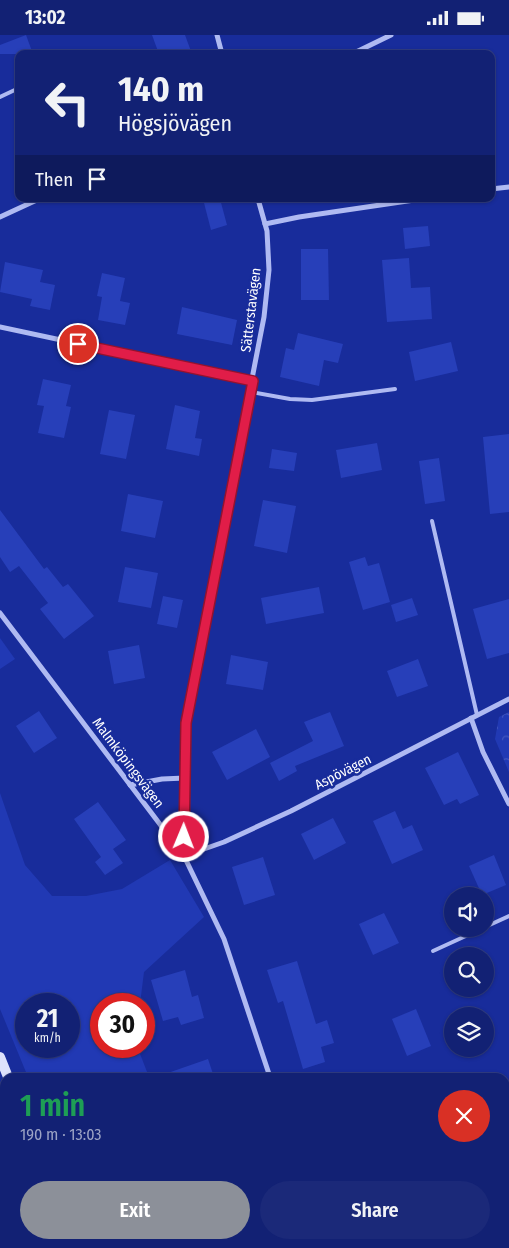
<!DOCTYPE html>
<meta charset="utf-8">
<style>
:root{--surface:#122174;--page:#1b2979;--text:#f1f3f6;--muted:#9ca3c5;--line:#313e86;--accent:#8c9099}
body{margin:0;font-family:"Fira Sans Condensed",sans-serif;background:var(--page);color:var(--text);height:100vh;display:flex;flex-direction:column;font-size:19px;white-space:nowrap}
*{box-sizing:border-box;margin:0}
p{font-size:16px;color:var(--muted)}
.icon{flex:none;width:28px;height:28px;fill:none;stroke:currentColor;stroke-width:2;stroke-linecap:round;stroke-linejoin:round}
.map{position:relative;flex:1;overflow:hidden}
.details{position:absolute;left:0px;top:1038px;width:510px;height:176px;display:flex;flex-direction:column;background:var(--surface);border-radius:15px 15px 0 0;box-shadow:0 1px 4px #0004,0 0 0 1px var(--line)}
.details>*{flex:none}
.top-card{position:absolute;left:15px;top:15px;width:480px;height:152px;border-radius:10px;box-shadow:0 1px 4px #0004,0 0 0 1px var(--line);background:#122174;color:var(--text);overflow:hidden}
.fabs{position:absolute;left:444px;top:852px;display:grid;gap:10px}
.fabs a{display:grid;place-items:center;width:50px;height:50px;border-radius:50%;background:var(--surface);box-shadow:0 1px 4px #0004,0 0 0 1px var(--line);font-size:25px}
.speed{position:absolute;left:15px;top:958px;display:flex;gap:10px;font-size:25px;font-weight:700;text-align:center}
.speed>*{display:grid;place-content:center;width:65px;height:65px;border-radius:50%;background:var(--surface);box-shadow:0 1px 4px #0004,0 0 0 1px var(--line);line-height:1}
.speed small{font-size:12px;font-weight:400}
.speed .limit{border:8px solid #d22;background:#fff;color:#111}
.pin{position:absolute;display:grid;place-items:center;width:42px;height:42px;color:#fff;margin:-21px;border:2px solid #fff;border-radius:50%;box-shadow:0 1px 5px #0007}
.me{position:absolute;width:55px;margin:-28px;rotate:1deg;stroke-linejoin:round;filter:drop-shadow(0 0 4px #0008)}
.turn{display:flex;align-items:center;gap:18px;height:105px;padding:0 20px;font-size:22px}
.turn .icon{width:65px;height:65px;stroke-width:2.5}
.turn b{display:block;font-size:35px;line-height:42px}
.then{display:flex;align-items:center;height:48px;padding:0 20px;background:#0003;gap:10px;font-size:19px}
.round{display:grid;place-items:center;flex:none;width:52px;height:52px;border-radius:26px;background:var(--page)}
.overview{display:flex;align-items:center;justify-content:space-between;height:85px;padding:0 20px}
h1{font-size:30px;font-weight:600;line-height:38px;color:#1e9e55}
.cta{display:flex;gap:10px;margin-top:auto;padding:10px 20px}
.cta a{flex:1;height:58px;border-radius:30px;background:var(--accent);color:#fff;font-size:20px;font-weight:600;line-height:58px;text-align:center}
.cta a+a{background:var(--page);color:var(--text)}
.status{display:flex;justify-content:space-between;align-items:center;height:35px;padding:0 25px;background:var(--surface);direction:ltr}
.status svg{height:14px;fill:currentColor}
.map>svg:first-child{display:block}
</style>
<div class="status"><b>13:02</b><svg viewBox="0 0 49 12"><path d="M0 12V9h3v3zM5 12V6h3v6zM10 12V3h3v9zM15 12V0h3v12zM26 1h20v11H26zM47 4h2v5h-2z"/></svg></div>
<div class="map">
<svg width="509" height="1213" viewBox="0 0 509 1213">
<defs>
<pattern id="park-crowns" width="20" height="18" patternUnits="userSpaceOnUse" patternTransform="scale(1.25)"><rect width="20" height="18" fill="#2139b4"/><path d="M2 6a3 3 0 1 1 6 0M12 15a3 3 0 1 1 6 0" fill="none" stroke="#4257bf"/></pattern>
</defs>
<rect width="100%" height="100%" fill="#182c9b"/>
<g fill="#2139b4" fill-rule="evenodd">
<path d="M0,603L15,624L0,634Z"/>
<path d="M0,758L25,830L52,861H86L122,854L170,825L204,882L144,937L140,969H101V1011H137L149,1042H28L0,974ZM26,969H69V1011H26Z"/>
<path d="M91,1209H210L211,1213H93Z"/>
</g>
<path fill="url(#park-crowns)" d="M509,677V737L495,704L499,682Z"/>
<g fill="#273fb9">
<path d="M26,0L33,19H0V10Z"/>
<path d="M152,0H185L192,19H159Z"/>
<path d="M203,164H220L227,190L211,195Z"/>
<path d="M428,191L430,211L405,214L403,193Z"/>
<path d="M301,214H328L329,265H301Z"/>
<path d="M409,223L411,253L430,252L432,284L387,287L382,225Z"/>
<path d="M5,227L43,235L40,247L55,250L50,275L30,271L32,264L0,257Z"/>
<path d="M102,238L125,243L120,266L130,268L125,290L98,285L102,262L97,261Z"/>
<path d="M182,272L237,285L232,310L177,299Z"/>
<path d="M298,298L343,309L338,328L324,325L319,351L280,342L286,313L294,315Z"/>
<path d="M451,307L458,336L415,346L409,317Z"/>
<path d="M43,344L71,350L66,371L71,372L64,403L38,398L44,371L37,370Z"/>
<path d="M175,370L200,376L195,403L202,404L199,421L166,414Z"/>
<path d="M109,375L135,380L126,424L100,419Z"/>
<path d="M509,399V477L490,479L483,402Z"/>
<path d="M377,408L382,435L341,443L336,415Z"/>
<path d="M272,414L297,418L294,436L269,433Z"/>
<path d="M439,423L445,466L425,469L419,426Z"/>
<path d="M128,459L163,466L155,503L121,496Z"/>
<path d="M263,465L296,471L287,518L254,511Z"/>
<path d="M0,475L44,534L47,532L63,552L68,549L94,581L64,604L40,574L48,568L19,531L10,537L0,522Z"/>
<path d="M365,522L368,531L379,528L390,567L363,575L349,527Z"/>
<path d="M125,532L158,538L151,573L118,567Z"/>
<path d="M319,552L324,578L266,589L261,563Z"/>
<path d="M163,561L183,565L177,593L157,589Z"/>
<path d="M412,563L418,580L396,587L391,570Z"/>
<path d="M509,564V618L487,624L473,574Z"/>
<path d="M139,610L145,643L114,649L108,616Z"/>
<path d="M231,620L268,627L263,655L226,649Z"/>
<path d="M418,624L428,651L397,662L387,636Z"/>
<path d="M39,676L57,703L34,718L16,691Z"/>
<path d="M330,677L344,711L295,731L297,736L279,746L270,728L313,706L304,687Z"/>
<path d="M256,694L270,722L227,745L212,717Z"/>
<path d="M458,717L479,760L460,769L457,764L444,770L425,733Z"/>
<path d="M98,767L126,805L113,814L123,828L105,840L95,827L101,822L74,784Z"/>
<path d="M395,776L403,794L412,790L423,815L392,829L373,786Z"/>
<path d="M333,783L346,808L314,825L301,799Z"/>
<path d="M494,820L506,850L482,860L469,831Z"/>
<path d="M263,822L275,860L244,870L232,832Z"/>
<path d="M384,878L399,908L373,920L359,889Z"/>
<path d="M297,926L316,989L327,985L334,1008L321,1012L325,1027L303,1034L283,966L278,968L267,935Z"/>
<path d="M185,935L192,962L198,960L204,983L181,990L178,982L163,986L151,945Z"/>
<path d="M416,974L431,1011L407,1021L392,984Z"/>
<path d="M208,1024L214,1042H163L162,1040Z"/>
</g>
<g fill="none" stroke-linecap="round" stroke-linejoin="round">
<g stroke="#afbaf2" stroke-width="4">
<path d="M0,62L19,53"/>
<path d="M251,357L290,364L312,365L395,354"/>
<path d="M432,486L477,680"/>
<path d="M485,892L509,881"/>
<path d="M433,916L481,894"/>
</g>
<g stroke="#afbaf2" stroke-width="5">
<path d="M217,0L222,19"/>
<path d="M352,19L391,0"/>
<path d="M491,154L509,152"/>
<path d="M258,164L267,196L269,235L264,282L185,688L184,821L224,807L291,776L509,664"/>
<path d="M0,182L39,164"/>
<path d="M265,189L299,182L421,164"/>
<path d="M0,292L253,346"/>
<path d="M0,578L184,821L224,904L270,1042"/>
<path d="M471,683L483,717L509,769"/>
<path d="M130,750L162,744L185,743"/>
<path d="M326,1209L328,1213"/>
</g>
<g stroke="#dde2fc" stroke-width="10">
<path d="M0,1022L8,1042"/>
<path d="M0,1146L5,1159"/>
<path d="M24,1209L26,1213"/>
<path d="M70,1209L72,1213"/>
</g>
</g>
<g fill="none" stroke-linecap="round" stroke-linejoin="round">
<g stroke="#92132f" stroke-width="12">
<path id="route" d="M78,309L253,346L186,688L184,802"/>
</g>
<use href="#route" stroke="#e11d48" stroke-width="9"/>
</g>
<g text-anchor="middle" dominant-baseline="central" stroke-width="5" stroke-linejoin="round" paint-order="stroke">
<g font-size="14" fill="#fff" stroke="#182c9b">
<text transform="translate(251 275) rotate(-83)">Sätterstavägen</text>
<text transform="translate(128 728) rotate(53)">Malmköpingsvägen</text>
<text transform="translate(343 737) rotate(-27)">Aspövägen</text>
</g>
</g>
</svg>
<div class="fabs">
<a><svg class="icon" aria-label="sound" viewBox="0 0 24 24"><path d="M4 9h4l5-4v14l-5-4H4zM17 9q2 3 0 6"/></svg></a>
<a><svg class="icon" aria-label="search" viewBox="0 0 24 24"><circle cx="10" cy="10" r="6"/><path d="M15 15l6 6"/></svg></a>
<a><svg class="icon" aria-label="layers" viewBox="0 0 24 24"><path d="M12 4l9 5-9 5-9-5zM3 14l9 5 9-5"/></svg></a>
</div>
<div class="speed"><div>21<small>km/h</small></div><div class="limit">30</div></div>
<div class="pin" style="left:78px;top:309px;background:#d93025"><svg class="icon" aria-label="arrive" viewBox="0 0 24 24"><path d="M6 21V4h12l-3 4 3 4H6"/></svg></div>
<svg class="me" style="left:184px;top:802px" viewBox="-20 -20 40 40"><circle r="17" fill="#e11d48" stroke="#fff" stroke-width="3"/><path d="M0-11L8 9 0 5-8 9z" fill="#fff"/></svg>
<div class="top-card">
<div class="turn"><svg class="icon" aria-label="left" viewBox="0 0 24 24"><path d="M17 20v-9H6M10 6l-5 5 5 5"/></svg><div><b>140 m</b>Högsjövägen</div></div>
<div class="then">Then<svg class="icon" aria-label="arrive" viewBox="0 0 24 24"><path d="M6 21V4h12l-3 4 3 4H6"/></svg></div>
</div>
<section class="details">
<div class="overview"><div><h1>1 min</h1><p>190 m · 13:03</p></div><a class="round" style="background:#d93025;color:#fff"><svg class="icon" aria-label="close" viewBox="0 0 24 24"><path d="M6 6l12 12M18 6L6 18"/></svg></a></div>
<div class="cta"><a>Exit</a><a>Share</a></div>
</section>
</div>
